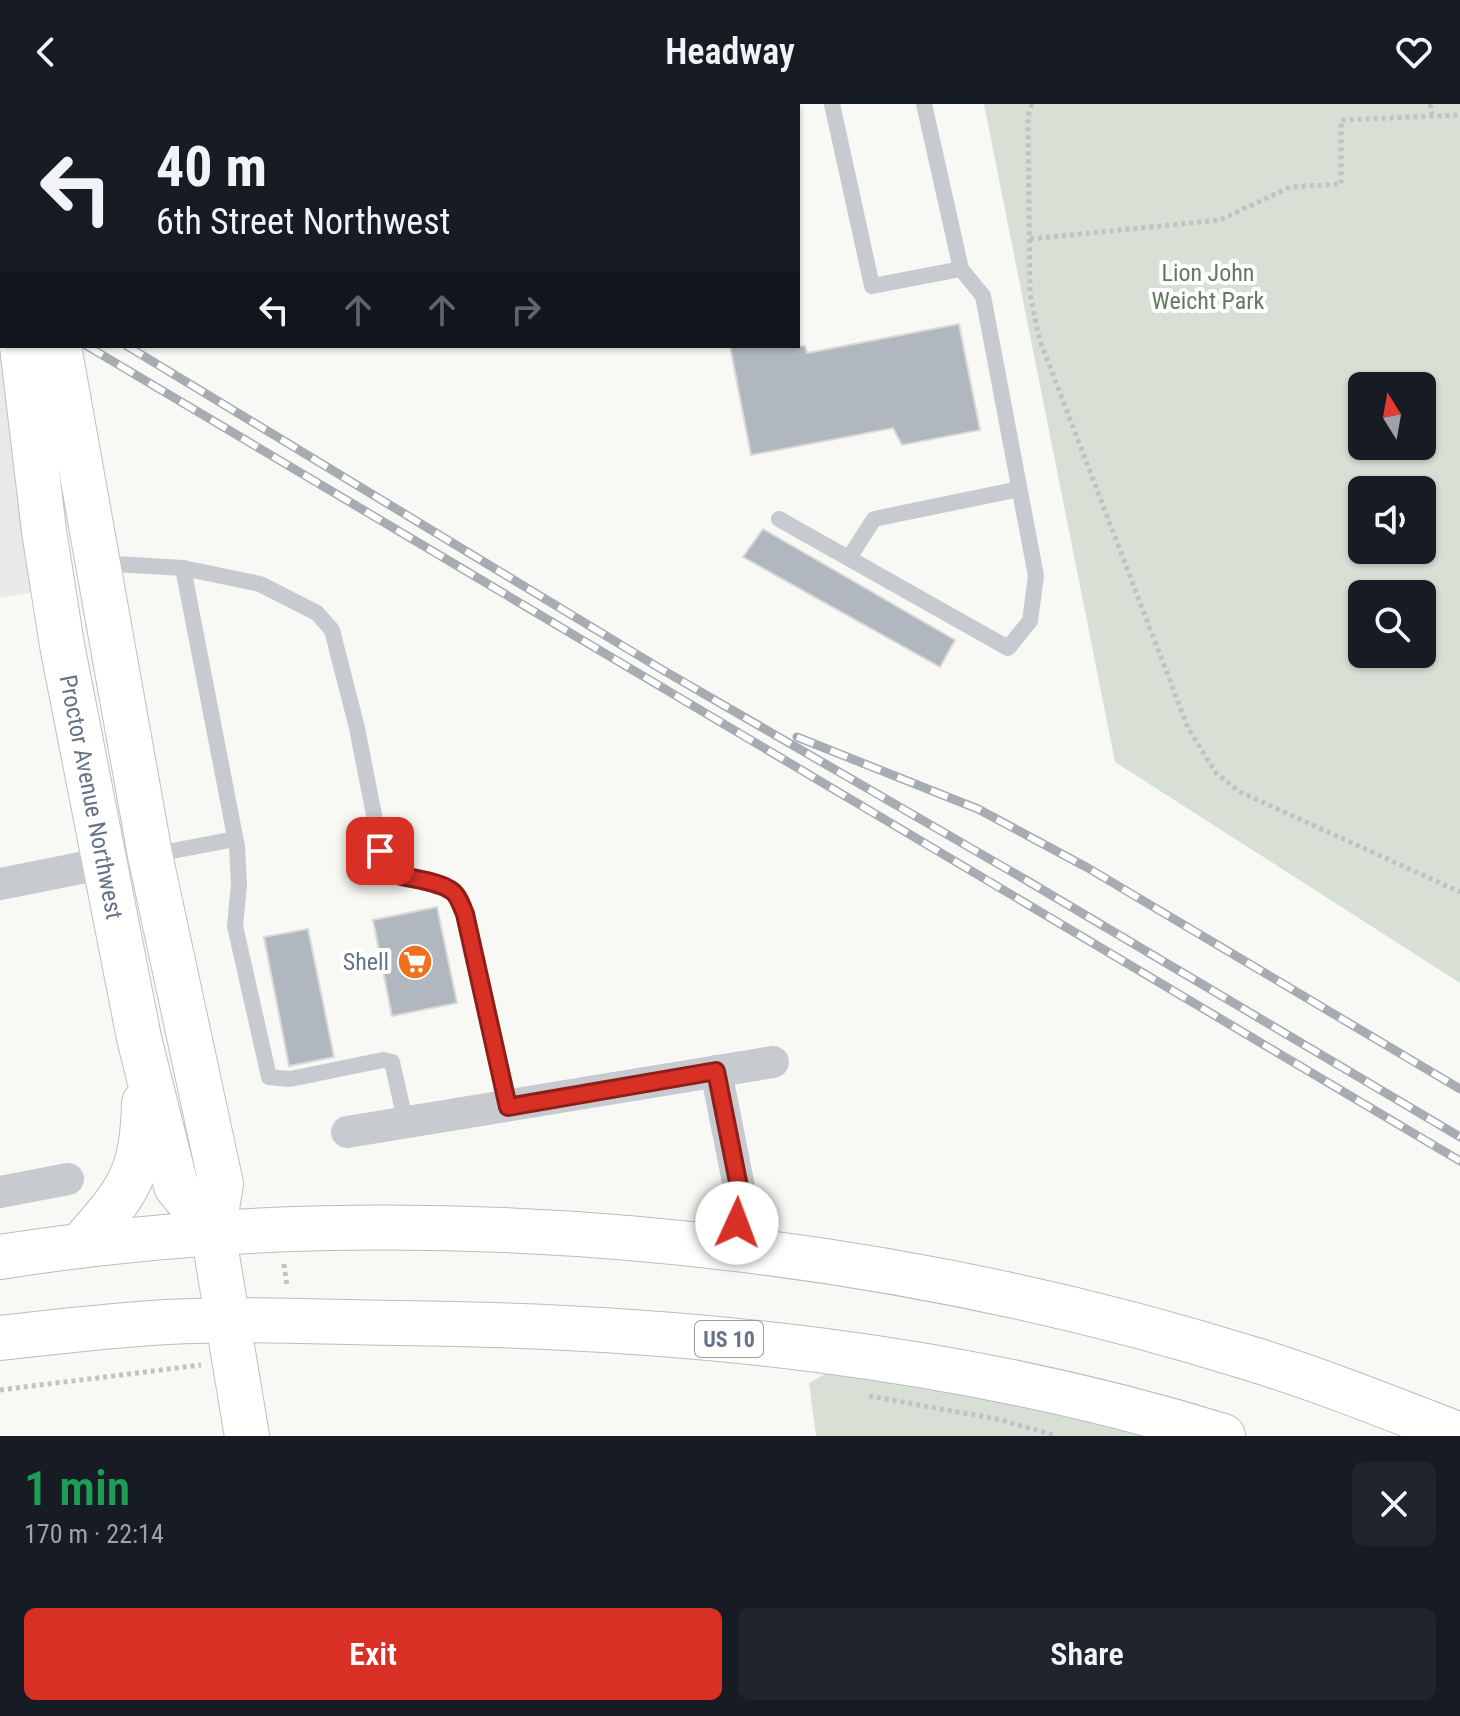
<!DOCTYPE html>
<meta charset="utf-8">
<style>
:root{--surface:#171b24;--page:#20242c;--text:#f1f3f6;--muted:#9ea1a6;--accent:#d93025}
body{margin:0;font-family:"Roboto Condensed",sans-serif;background:var(--page);color:var(--text);height:100vh;display:flex;flex-direction:column;font-size:30px;white-space:nowrap}
*{box-sizing:border-box;margin:0}
p{font-size:26px;color:var(--muted)}
.icon{flex:none;width:44px;height:44px;fill:none;stroke:currentColor;stroke-width:2;stroke-linecap:round;stroke-linejoin:round}
.map{position:relative;height:1332px;overflow:hidden}
.sheet{display:flex;flex-direction:column;background:var(--surface);flex:1}
.sheet>*{flex:none}
.guide{position:absolute;left:0px;top:0px;width:800px;height:244px;box-shadow:0 2px 6px #0004;background:#171b24;color:var(--text);overflow:hidden}
.needle{width:52px;rotate:349deg}
.controls{position:absolute;left:1348px;top:268px;display:grid;gap:16px}
.controls a{display:grid;place-items:center;width:88px;height:88px;border-radius:12px;background:var(--surface);box-shadow:0 2px 6px #0004;font-size:40px}
.pin{position:absolute;display:grid;place-items:center;width:68px;height:68px;color:#fff;margin:-34px;border-radius:16px;box-shadow:0 4px 12px #0006}
.me{position:absolute;width:88px;margin:-44px;rotate:2deg;stroke-linejoin:round;filter:drop-shadow(0 0 6px #0008)}
.turn{display:flex;align-items:center;gap:28px;height:168px;padding:0 24px;font-size:36px}
.turn .icon{width:104px;height:104px;stroke-width:2.5}
.turn b{display:block;font-size:56px;line-height:68px}
.lanes{display:flex;align-items:center;height:76px;padding:0 24px;background:#0003;justify-content:center;gap:40px;direction:ltr}
.lanes .off{opacity:.35}
.round{display:grid;place-items:center;flex:none;width:84px;height:84px;border-radius:12px;background:var(--page)}
.overview{display:flex;align-items:center;justify-content:space-between;height:136px;padding:0 24px}
h1{font-size:48px;font-weight:600;line-height:60px;color:#1e9e55}
.cta{display:flex;gap:16px;margin-top:auto;padding:16px 24px}
.cta a{flex:1;height:92px;border-radius:12px;background:var(--accent);color:#fff;font-size:32px;font-weight:600;line-height:92px;text-align:center}
.cta a+a{background:var(--page);color:var(--text)}
header{display:flex;justify-content:space-between;align-items:center;height:104px;padding:0 24px;background:var(--surface);font-size:36px;font-weight:600}
.map>svg:first-child{display:block}
</style>
<header><svg class="icon" aria-label="back" viewBox="0 0 24 24"><path d="M15 5l-7 7 7 7"/></svg>Headway<svg class="icon" aria-label="heart" viewBox="0 0 24 24"><path d="M12 20l-8-8c-3-5 5-10 8-4 3-6 11-1 8 4z"/></svg></header>
<div class="map">
<svg width="1460" height="1332" viewBox="0 0 1460 1332">
<rect width="100%" height="100%" fill="#f8f8f5"/>
<path fill="#e8e9e8" d="M0,231L33,488L0,494Z"/>
<g fill="#d8e0d6" fill-rule="evenodd">
<path d="M984,0H1460V879L1115,658ZM1422,282V342H1362V282ZM1362,386H1422V446H1362ZM1362,490H1422V550H1362Z"/>
<path d="M832,1266L909,1273L1162,1332H816L809,1279Z"/>
</g>
<g fill="#b0b7be" stroke="#d9dad7" stroke-width="2">
<path d="M959,220L980,326L902,341L893,324L751,351L730,242H805L807,249Z"/>
<path d="M763,425L955,536L940,563L743,453Z"/>
<path d="M437,803L457,899L392,912L373,816Z"/>
<path d="M308,825L334,953L289,962L264,833Z"/>
</g>
<g fill="none" stroke-linecap="round" stroke-linejoin="round">
<g stroke="#bcbfc5" stroke-width="46">
<g id="secondary">
<path d="M2,0V2"/>
<path d="M0,59L2,76"/>
<path d="M22,242L44,427L62,541L139,934L176,1082L213,1128"/>
<path d="M59,242L150,751L221,1080L213,1128L247,1332"/>
<path d="M80,1142C127,1088 142,1074 144,999"/>
</g>
</g>
<g stroke="#b9bcc0" stroke-width="46">
<g id="highway">
<path d="M0,1153C403,1089 861,1133 1249,1254C1321,1276 1390,1304 1460,1331"/>
<path d="M0,1234C55,1228 111,1221 167,1218C245,1214 324,1218 402,1219C677,1222 960,1250 1223,1332"/>
</g>
</g>
<g stroke="#c1c2c5" stroke-width="5" stroke-dasharray="4 4" stroke-linecap="butt">
<path d="M1032,0L1028,12L1030,189L1039,234L1188,624L1216,669L1240,688L1460,788"/>
<path d="M1430,0L1432,10"/>
<path d="M1030,135L1220,116L1290,83L1341,80V16L1460,11"/>
<path d="M284,1160L287,1182"/>
<path d="M0,1286L201,1261"/>
<path d="M869,1292L997,1315L1057,1332"/>
</g>
<g stroke="#c7cace" stroke-width="16">
<path d="M832,0L872,182L961,165L924,0"/>
<path d="M779,415L1008,544L1030,517L1036,472L983,192L961,165"/>
<path d="M849,454L874,415L1019,385"/>
<path d="M98,459L183,464L237,743L239,780L235,822L269,973L290,975L383,956L392,958L406,1020"/>
<path d="M183,464L260,480L317,509L332,526L357,624L384,762C393,777 413,775 428,777C436,779 445,784 453,787L465,810L508,1003"/>
<path d="M151,751L235,735"/>
</g>
<g stroke="#c7cace" stroke-width="32">
<path d="M0,780L126,755"/>
<path d="M716,967L741,1093L733,1145"/>
<path d="M347,1028L773,958"/>
<path d="M0,1088L68,1075"/>
</g>
<use href="#secondary" stroke="#fff" stroke-width="44"/>
<use href="#highway" stroke="#fff" stroke-width="44"/>
<g stroke="#a7acb3" stroke-width="9">
<g id="rail">
<path d="M0,170L2,171"/>
<path d="M0,193L2,194"/>
<path d="M87,242L1460,1057"/>
<path d="M127,242L661,565L1026,776L1460,1033"/>
<path d="M797,633L978,705L1088,764L1460,985"/>
</g>
</g>
<use href="#rail" stroke="#fff" stroke-width="6" stroke-dasharray="18" stroke-linecap="butt"/>
</g>
<g fill="none" stroke-linecap="round" stroke-linejoin="round">
<g stroke="#8d1f18" stroke-width="20">
<path id="route" d="M380,747L388,768C407,775 438,776 452,787C458,791 462,803 465,810L508,1003L716,967L741,1093L737,1119"/>
</g>
<use href="#route" stroke="#d93025" stroke-width="14"/>
</g>
<defs>
<g id="supermarket-disc" transform="scale(1.8)"><circle r="9.5" fill="#f1701c" stroke="#fff"/><path d="M-6-5.5h2.5l.6 2H6L4.5 2H-2.5L-4.4-4H-6ZM-1.5 3.2a1.3 1.3 0 1 0 .1 0ZM3 3.2a1.3 1.3 0 1 0 .1 0Z" fill="#fff"/></g>
</defs>
<g fill-rule="evenodd">
<use href="#supermarket-disc" x="415" y="858"/>
</g>
<g text-anchor="middle" dominant-baseline="central" stroke-width="8" stroke-linejoin="round" paint-order="stroke">
<rect fill="#fff" stroke="#939dac" stroke-width="2" x="695" y="1217" width="68" height="36" rx="6"/>
<g font-size="22" font-weight="bold" fill="#657388">
<text x="729" y="1235">US 10</text>
</g>
<g font-size="24" fill="#617a60" stroke="#fff">
<text x="1208" y="169">Lion John<tspan x="1208" dy="28">Weicht Park</tspan></text>
</g>
<g font-size="24" fill="#657388" stroke="#fff">
<text transform="translate(91 693) rotate(79)">Proctor Avenue Northwest</text>
</g>
<g font-size="24" fill="#657388" stroke="#fff" text-anchor="end">
<text x="389" y="858">Shell</text>
</g>
</g>
</svg>
<div class="controls">
<a><svg class="needle" viewBox="-14 -14 28 28"><path d="M0-13l5 13h-10z" fill="#e53935"/><path d="M0 13l5-13h-10z" fill="#9ea1a6"/></svg></a>
<a><svg class="icon" aria-label="sound" viewBox="0 0 24 24"><path d="M4 9h4l5-4v14l-5-4H4zM17 9q2 3 0 6"/></svg></a>
<a><svg class="icon" aria-label="search" viewBox="0 0 24 24"><circle cx="10" cy="10" r="6"/><path d="M15 15l6 6"/></svg></a>
</div>
<div class="pin" style="left:380px;top:747px;background:#d93025"><svg class="icon" aria-label="arrive" viewBox="0 0 24 24"><path d="M6 21V4h12l-3 4 3 4H6"/></svg></div>
<svg class="me" style="left:737px;top:1119px" viewBox="-20 -20 40 40"><circle r="19" fill="#fff"/><path d="M0-13L10 11 0 6-10 11z" fill="#d93025"/></svg>
<div class="guide">
<div class="turn"><svg class="icon" aria-label="left" viewBox="0 0 24 24"><path d="M17 20v-9H6M10 6l-5 5 5 5"/></svg><div><b>40 m</b>6th Street Northwest</div></div>
<div class="lanes"><svg class="icon" aria-label="left" viewBox="0 0 24 24"><path d="M17 20v-9H6M10 6l-5 5 5 5"/></svg><svg class="icon off" aria-label="ahead" viewBox="0 0 24 24"><path d="M12 20V5M6 11l6-6 6 6"/></svg><svg class="icon off" aria-label="ahead" viewBox="0 0 24 24"><path d="M12 20V5M6 11l6-6 6 6"/></svg><svg class="icon off" aria-label="right" viewBox="0 0 24 24"><path d="M7 20v-9h11M14 6l5 5-5 5"/></svg></div>
</div>
</div>
<section class="sheet">
<div class="overview"><div><h1>1 min</h1><p>170 m · 22:14</p></div><a class="round"><svg class="icon" aria-label="close" viewBox="0 0 24 24"><path d="M6 6l12 12M18 6L6 18"/></svg></a></div>
<div class="cta"><a>Exit</a><a>Share</a></div>
</section>
